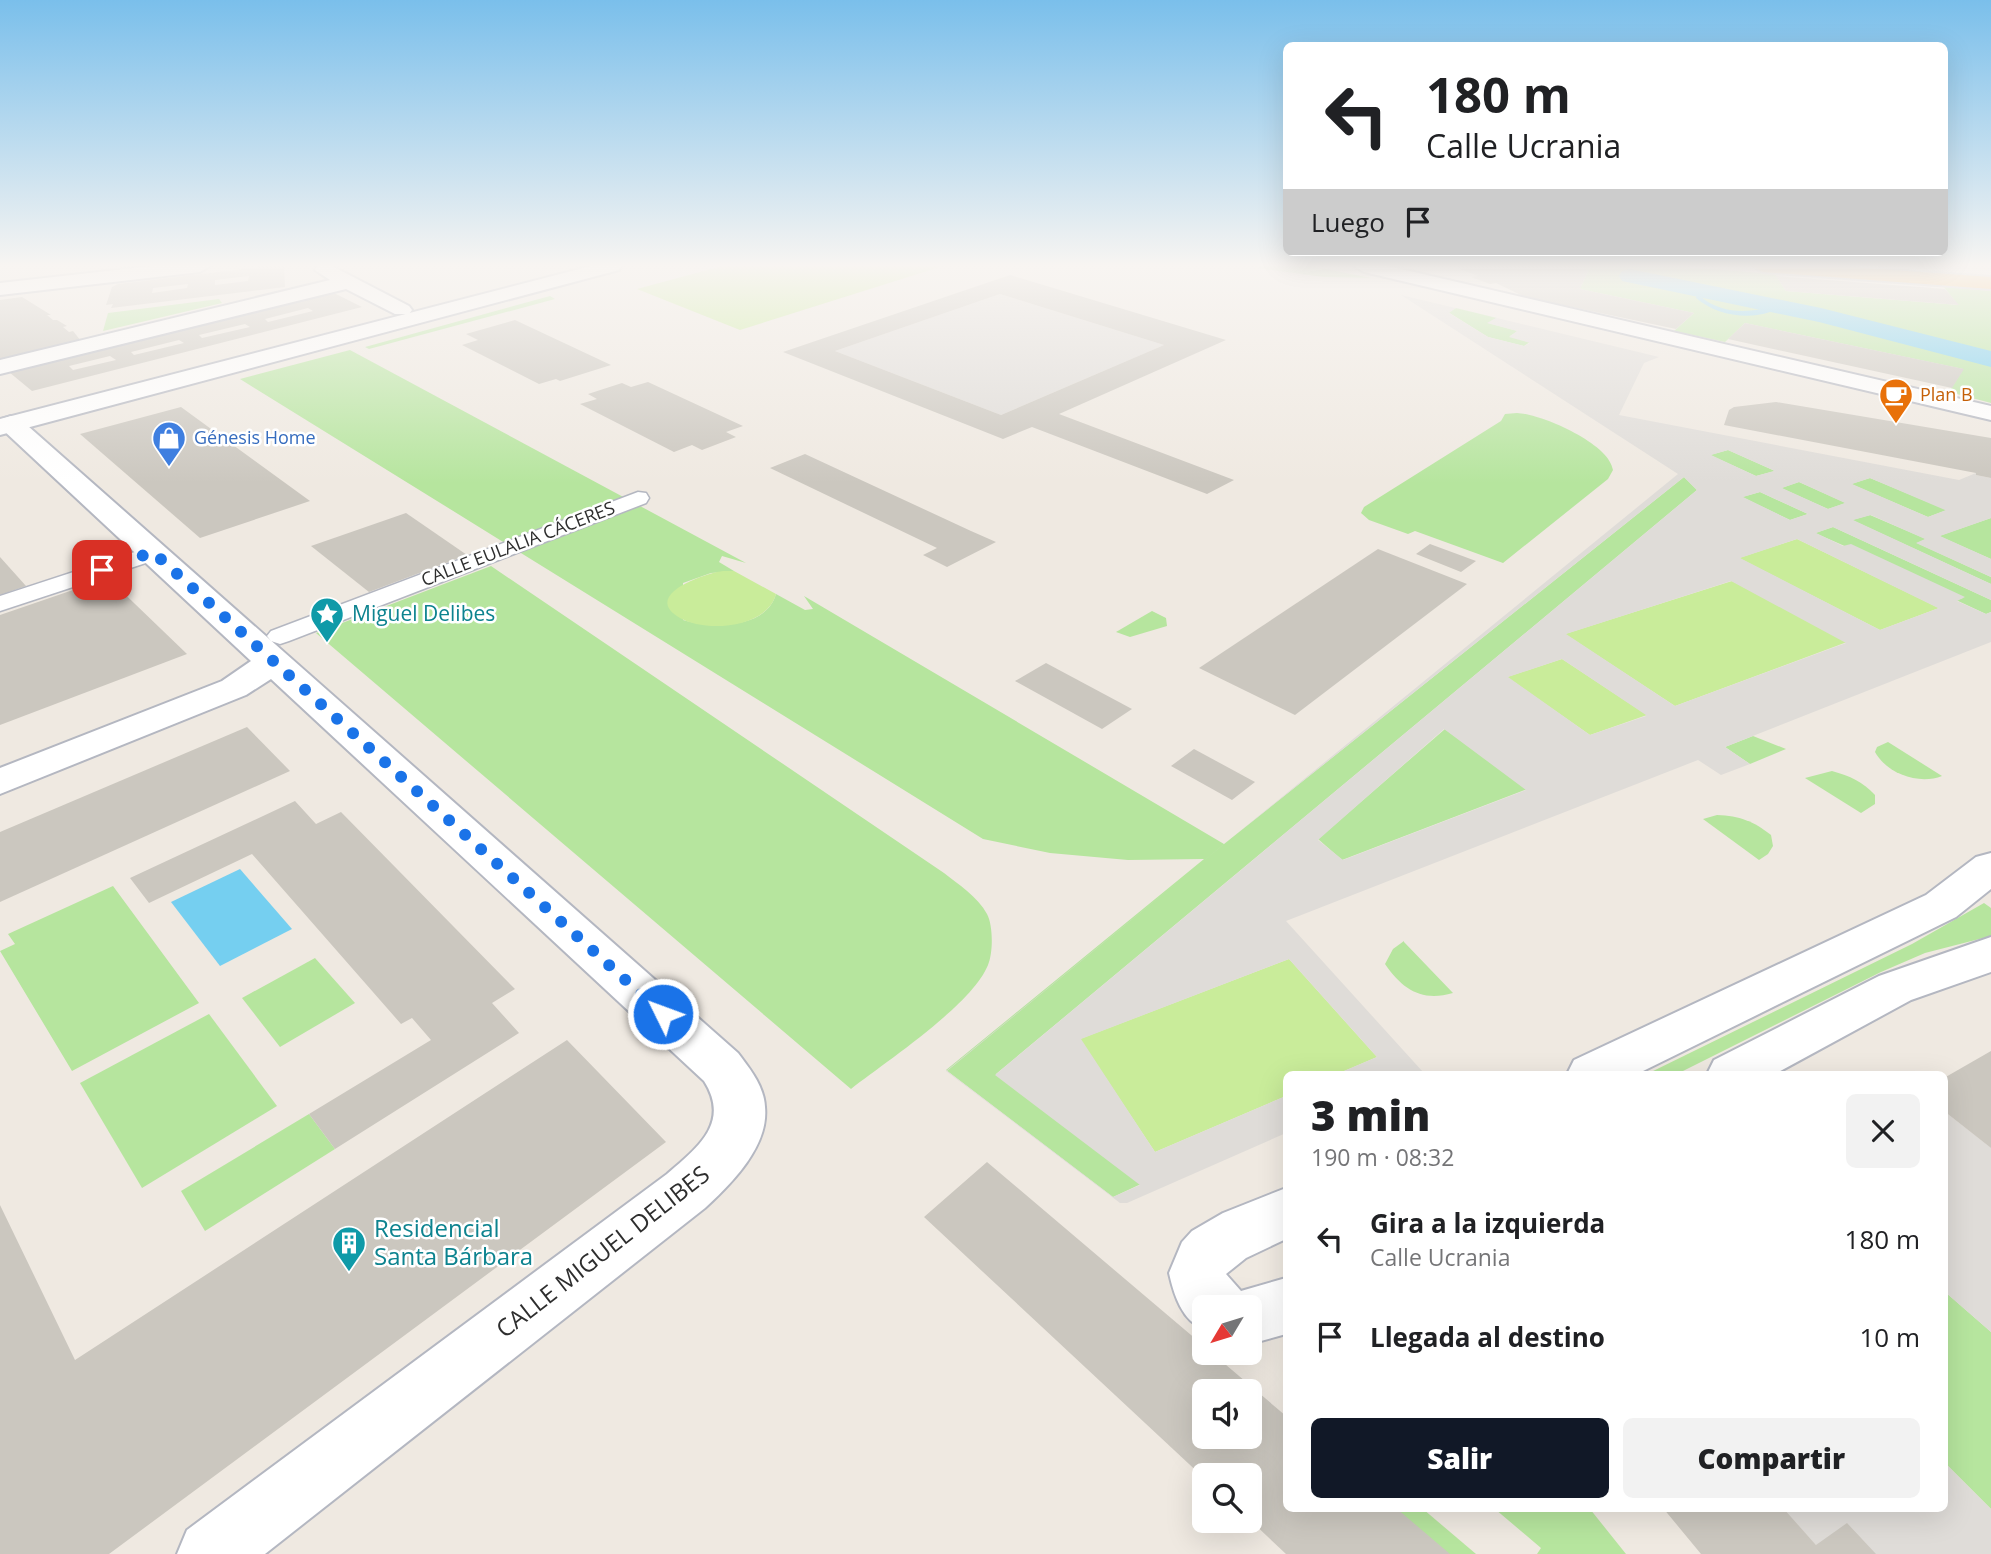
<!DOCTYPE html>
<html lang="es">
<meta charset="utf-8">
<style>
:root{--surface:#fff;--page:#f2f2f2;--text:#202124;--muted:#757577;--accent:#111827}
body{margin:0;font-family:"Open Sans",sans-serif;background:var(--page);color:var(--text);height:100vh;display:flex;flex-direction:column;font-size:26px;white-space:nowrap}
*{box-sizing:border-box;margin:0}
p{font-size:23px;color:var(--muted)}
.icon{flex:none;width:38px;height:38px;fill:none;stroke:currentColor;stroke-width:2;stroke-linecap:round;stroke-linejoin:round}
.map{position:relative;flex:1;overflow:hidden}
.sheet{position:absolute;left:1283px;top:1071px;width:665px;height:441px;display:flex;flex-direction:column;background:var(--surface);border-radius:10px;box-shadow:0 7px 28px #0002}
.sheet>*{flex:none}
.banner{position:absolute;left:1283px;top:42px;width:665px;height:214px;border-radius:10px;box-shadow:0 7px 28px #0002;background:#fff;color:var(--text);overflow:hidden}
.needle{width:46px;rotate:232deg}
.tools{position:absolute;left:1192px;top:1295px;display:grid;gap:14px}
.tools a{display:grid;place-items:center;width:70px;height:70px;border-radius:10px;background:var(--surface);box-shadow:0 7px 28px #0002;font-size:35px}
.pin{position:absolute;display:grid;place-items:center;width:60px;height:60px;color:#fff;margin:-30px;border-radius:14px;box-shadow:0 4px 10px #0006}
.me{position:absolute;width:77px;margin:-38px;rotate:312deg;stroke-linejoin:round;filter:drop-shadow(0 0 5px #0008)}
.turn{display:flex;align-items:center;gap:24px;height:147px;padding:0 28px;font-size:32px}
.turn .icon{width:91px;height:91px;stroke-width:2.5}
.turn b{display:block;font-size:49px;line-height:60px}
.then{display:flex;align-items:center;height:66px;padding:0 28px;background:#0003;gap:14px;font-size:26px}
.round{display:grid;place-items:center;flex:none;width:74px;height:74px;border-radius:10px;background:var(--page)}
.overview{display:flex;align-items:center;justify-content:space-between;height:119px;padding:0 28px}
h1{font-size:42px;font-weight:800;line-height:52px}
.button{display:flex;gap:14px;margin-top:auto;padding:14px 28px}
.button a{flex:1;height:80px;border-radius:10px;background:var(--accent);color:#fff;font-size:28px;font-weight:800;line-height:80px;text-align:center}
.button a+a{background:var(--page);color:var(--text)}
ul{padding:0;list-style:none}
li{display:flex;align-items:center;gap:21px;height:98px;padding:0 28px}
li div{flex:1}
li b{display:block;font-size:26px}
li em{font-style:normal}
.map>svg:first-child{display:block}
</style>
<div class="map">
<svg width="1991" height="1554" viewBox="0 0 1991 1554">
<rect width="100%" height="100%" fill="#efe9e1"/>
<g fill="#b6e59e">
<polygon points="1262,266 1311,266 1371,278 1324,277 1257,268"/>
<polygon points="1580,266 1669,266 1775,274 1786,291 1958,305 1944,287 1991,291 1991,403 1949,392 1963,369 1745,323 1725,342 1674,331 1694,313 1580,289 1588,271"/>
<polygon points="550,296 555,299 369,349 365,347"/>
<polygon points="219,299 222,303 103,331 108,313"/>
<polygon points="1456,308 1497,318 1488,323 1518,331 1510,336 1530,342 1524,346 1488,337 1448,312"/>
<path d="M350 350 746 563 722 556 719 562 734 571 711 573 683 583V620C710 628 766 630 776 594L805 610 813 609 804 596 1224 844 1684 477 1697 490 996 1074 1141 1184 1113 1197 946 1070 1204 859 1128 860 1050 853 983 839 240 379Z"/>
<path d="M1517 413C1542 414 1610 444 1613 470L1608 479 1503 563 1415 531 1408 534 1369 520 1361 513 1364 507 1501 421 1505 414Z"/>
<polygon points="1728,450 1775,471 1756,476 1710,455"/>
<polygon points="1870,478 1947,510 1928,517 1851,484"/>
<polygon points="1799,482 1846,503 1828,509 1781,488"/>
<polygon points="1760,492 1808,514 1790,520 1742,497"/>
<polygon points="1870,515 1926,539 1917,543 1991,577 1991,584 1852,520"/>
<polygon points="1991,518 1991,559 1939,536"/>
<polygon points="1833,527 1991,600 1991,612 1986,614 1956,600 1963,598 1815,533"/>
<path d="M491 566 944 873C958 884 978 897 987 914 993 925 993 950 989 962 977 1002 885 1062 851 1089L316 633Z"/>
<polygon points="1152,611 1166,618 1167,626 1130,637 1116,632"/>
<polygon points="1445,729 1527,789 1342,860 1318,839"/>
<polygon points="1753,736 1786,749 1750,764 1725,747"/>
<path d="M1888 742 1942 776C1919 785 1887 774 1875 752L1877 747Z"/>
<path d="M1832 771C1850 776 1863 782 1875 795V804L1861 813 1805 778Z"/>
<path d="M1717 815C1740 816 1753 821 1771 835L1773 846 1768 854 1759 860 1703 819Z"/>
<polygon points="113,886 199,1003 72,1071 0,951 15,944 8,934"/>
<polygon points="1984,903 1991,908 1991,936 1925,953 1881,972 1677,1074 1647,1074 1912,944"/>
<path d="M1404 941V942L1453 993C1422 1002 1403 990 1385 964L1393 949Z"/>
<polygon points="315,958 355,1003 280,1047 242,998"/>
<polygon points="209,1014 277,1106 142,1188 80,1083"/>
<polygon points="309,1114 335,1149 205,1231 181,1191"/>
<polygon points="1944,1291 1991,1332 1991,1509 1944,1462"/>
<polygon points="1394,1509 1423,1509 1476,1554 1446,1554"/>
<polygon points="1495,1509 1590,1509 1626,1554 1537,1554 1541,1548"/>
</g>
<g fill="#c9ec9a">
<polygon points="722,266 943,266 740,330 637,289"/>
<polygon points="1797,539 1939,608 1880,630 1739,558"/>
<path d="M723 571H734L776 594C767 628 706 633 680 618 640 595 706 573 723 571Z"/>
<polygon points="1732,581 1847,642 1675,706 1565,634"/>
<polygon points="1562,659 1647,715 1590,735 1507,677"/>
<polygon points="1289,959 1377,1057 1337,1074 1286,1074 1286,1096 1155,1152 1080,1039"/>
</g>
<g fill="#dfdcd8" fill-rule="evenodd">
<polygon points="1000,294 1164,345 1001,415 835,351"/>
<path d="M1401 295 1659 357 1644 363 1619 415 1959 480 1976 473V475L1991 478V518L1940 536 1991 559V577L1916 543 1925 539 1871 515 1853 520 1991 584V600L1833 527 1816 533 1843 546 1851 544 1965 597 1957 601 1986 614 1991 612V642L1725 747 1750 764 1721 775 1698 760 1286 921 1423 1072 1418 1074H1337L1377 1057 1289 959 1081 1039 1155 1152 1286 1096V1133L1127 1203H1120L946 1071 1678 474ZM1456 308 1496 318 1487 323 1517 331 1509 337 1530 343 1524 346 1488 337 1449 313ZM1728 450 1773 470 1774 471 1756 476 1711 455ZM1684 477 1697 490 995 1075 1140 1185 1113 1197 947 1071 1229 840ZM1870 478 1945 510H1946L1928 517 1852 484ZM1799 482 1845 503 1828 509 1782 488ZM1760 492 1808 514 1790 520 1743 497ZM1797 539 1938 608H1939L1880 630 1740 558ZM1731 581 1846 643 1675 706 1566 634ZM1562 659 1646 715V716L1590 735 1508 677ZM1444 729 1526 790 1343 860 1318 840Z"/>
<polygon points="1944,1111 1991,1148 1991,1332 1944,1291"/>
<polygon points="1944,1462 1991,1509 1991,1554 1876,1554 1816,1545 1783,1509 1944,1508"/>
</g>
<polygon fill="#75cff0" points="240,869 292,929 220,966 171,902"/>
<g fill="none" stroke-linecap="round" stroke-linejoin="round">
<path fill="#75cff0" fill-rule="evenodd" d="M1701 289 1704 291 1701 297C1723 315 1752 313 1778 305L1781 307C1756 322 1718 317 1696 298L1698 291Z"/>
<polygon fill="#75cff0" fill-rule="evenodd" points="1630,269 1821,308 1991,351 1991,367 1819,322 1622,281 1619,276 1622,271"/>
</g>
<g fill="#cbc7bf" fill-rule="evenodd">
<path d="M269 266H284L285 287 111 308 113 304 106 305 112 287 118 284ZM249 276 248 281 215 285V280ZM188 284 187 288 152 293 153 288Z"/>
<polygon points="1453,266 1580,266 1588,271 1580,289 1694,313 1676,329 1525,297 1496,283 1490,284 1471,277 1478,276"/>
<path d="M1010 275 1226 340 1059 414 1234 480 1207 494 1032 427 1003 439 783 352ZM1000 294 1164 345 1001 415 835 351Z"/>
<polygon points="1776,276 1945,289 1959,305 1786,291"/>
<path d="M334 293 362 307 32 391 9 372ZM308 308 313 311 268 322 265 319ZM245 324 250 327 202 338 199 335ZM179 340 184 343 134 355 131 352ZM110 356 116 360 73 370 69 366Z"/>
<polygon points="22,297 51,315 47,315 53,320 57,320 67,326 63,327 69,332 73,331 81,341 0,359 0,300"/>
<polygon points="515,320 611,365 560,381 556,379 539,384 462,345 478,340 466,334"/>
<polygon points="1745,323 1964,369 1952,388 1728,339"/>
<polygon points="648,382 743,426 726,432 736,437 702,450 692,445 674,452 580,404 597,399 588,394 622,383 631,387"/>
<polygon points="1776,402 1991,438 1991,478 1976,475 1976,473 1724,425 1729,410 1734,407"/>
<polygon points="181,407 310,501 200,538 80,434"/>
<polygon points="805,454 971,531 996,542 947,567 923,555 937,548 770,468"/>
<polygon points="406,513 467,555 369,592 311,546"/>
<polygon points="1430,544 1476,561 1461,572 1416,554"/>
<polygon points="1378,549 1467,584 1295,715 1199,668"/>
<polygon points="0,557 26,586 0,595"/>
<polygon points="108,578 187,654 0,725 0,615"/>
<polygon points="1046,663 1132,709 1102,729 1015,681"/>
<polygon points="247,727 290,771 0,902 0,832"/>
<polygon points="1194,749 1255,782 1232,800 1171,766"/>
<polygon points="295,801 316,824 341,812 515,989 492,1003 519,1033 335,1149 309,1114 431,1040 412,1018 401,1024 252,854 149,903 130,878"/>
<polygon points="567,1040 666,1142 109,1554 0,1554 0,1205 75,1360"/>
<polygon points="1991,1051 1991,1148 1944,1111 1944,1078"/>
<path d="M987 1162 1204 1346V1353H1212L1286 1416V1508H1396L1450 1554H1286L1250 1520V1475H1204V1478L924 1217ZM1204 1391H1250V1437H1204Z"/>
<polygon points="1663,1508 1783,1508 1816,1545 1847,1523 1876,1554 1701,1554"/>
</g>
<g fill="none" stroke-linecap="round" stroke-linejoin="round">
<g stroke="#b4b7c1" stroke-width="3">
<g id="pedestrian">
<polygon points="638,492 646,493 649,498 646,503 289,641 280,644 271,641 267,636 271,631"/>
<polygon points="153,546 161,548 165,553 161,558 0,611 0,596"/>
</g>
</g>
<g stroke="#b4b7c1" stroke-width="4">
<g id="minor">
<polygon points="152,266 210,266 200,272 0,295 0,283"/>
<polygon points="318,266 332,266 409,306 412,310 409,314 395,314 346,289 0,374 0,360 330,280 315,270"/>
<polygon points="1354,266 1388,266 1991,406 1991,420 1364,272"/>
<polygon points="1858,266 1878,266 1879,267 1869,273 1862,271"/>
<path d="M11 416 20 419 738 1053C750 1069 764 1086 765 1107 769 1146 732 1183 705 1208L265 1554H177L187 1530 667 1174C697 1148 731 1123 704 1081L271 679 246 695 0 794V768L222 681 251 661 2 429 0 422 2 419Z"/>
<polygon points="1991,853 1991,889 1956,917 1637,1074 1567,1074 1574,1060 1926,895 1976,857"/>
<polygon points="1991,937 1991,972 1911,1000 1775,1074 1707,1074 1714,1060 1879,976"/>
<path d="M1286 1188V1239L1246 1258 1226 1274 1241 1291 1286 1278V1334L1250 1344V1307H1204V1329C1182 1321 1174 1295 1169 1273L1182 1242 1192 1231 1223 1213Z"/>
</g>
</g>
<g stroke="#b4b7c1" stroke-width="4">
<polygon id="secondary" points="591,266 622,266 619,270 0,435 0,419"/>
</g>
<g stroke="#c9c9c9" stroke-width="4">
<polygon id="trunk" points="1753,266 1837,266 1991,277 1991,289 1763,272"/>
</g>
<use href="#pedestrian" fill="#fff" fill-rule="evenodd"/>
<use href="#minor" fill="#fff" fill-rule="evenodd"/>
<use href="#secondary" fill="#fff" fill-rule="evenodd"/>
<use href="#trunk" fill="#f8ba60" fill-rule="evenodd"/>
</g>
<linearGradient id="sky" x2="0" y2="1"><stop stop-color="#7abfeb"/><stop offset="0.55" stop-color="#f8f5f2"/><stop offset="1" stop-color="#f8f5f2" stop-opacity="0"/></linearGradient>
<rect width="1991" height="483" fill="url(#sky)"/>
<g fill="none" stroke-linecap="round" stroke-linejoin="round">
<polyline stroke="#1a73e8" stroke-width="12" stroke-dasharray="0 21.6" points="102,570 153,552 663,1014"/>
</g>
<defs>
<g id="cafe-pin" transform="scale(1.75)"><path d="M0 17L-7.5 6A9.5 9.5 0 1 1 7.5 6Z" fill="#e8710a" stroke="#fff"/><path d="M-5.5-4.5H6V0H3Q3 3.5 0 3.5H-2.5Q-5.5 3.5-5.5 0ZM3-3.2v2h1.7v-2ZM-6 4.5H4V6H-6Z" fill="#fff"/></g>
<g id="shop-pin" transform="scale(1.75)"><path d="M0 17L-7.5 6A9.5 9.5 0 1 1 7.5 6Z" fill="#3f7fe0" stroke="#fff"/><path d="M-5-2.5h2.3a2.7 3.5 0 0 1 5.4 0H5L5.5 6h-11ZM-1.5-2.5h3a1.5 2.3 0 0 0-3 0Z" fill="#fff"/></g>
<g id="sight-pin" transform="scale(1.75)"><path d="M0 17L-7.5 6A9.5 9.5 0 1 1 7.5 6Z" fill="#0f9aa8" stroke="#fff"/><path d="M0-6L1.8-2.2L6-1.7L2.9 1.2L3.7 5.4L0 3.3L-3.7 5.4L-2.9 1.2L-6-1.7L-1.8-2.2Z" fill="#fff"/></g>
<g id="building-pin" transform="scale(1.75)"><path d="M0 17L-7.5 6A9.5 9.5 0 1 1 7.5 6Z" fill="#0f9aa8" stroke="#fff"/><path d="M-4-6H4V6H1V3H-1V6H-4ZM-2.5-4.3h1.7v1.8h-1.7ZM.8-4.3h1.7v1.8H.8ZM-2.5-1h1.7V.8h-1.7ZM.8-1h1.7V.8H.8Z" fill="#fff"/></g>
</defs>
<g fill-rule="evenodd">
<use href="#cafe-pin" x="1896" y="395"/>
<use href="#shop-pin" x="169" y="438"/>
<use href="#sight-pin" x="327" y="614"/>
<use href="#building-pin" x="349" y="1243"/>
</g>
<g text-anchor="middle" stroke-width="5" stroke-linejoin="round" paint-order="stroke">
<g font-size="18" fill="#c56008" stroke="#fff" text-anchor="start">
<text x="1920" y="401">Plan B</text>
</g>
<g font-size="18" fill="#366cbe" stroke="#fff" text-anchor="start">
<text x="194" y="444">Génesis Home</text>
</g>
<g font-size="18" fill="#2e2e2e" stroke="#fff">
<text transform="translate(518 544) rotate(-21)" y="6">CALLE EULALIA CÁCERES</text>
</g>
<g font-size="21" fill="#0d838f" stroke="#fff" text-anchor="start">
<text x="352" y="621">Miguel Delibes</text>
</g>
<g font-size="24" fill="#0d838f" stroke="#fff" text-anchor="start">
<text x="374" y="1237">Residencial<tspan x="374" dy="28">Santa Bárbara</tspan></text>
</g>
<g font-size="24" fill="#2e2e2e" stroke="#fff">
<text transform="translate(603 1252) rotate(-38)" y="8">CALLE MIGUEL DELIBES</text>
</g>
</g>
</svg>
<div class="tools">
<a><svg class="needle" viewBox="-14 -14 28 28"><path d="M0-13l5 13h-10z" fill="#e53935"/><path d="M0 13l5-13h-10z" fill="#757577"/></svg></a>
<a><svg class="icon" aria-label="sound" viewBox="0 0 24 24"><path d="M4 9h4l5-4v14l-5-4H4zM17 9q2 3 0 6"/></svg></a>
<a><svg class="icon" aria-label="search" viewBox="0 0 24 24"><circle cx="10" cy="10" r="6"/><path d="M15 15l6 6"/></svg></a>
</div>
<div class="pin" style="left:102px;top:570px;background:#d93025"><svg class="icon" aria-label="arrive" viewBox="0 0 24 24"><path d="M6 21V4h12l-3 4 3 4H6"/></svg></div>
<svg class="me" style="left:663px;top:1014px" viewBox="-20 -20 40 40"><circle r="17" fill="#1a73e8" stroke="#fff" stroke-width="3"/><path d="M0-11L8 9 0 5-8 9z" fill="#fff"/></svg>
<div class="banner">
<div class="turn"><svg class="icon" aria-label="left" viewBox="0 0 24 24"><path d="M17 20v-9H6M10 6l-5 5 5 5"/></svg><div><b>180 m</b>Calle Ucrania</div></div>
<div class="then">Luego<svg class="icon" aria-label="arrive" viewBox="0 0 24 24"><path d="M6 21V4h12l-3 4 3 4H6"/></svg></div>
</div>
<section class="sheet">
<div class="overview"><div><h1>3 min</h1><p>190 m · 08:32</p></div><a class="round"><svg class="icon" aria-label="close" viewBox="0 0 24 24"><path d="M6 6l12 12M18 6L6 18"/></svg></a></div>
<ul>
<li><svg class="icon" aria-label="left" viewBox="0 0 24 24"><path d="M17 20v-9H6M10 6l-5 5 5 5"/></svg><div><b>Gira a la izquierda</b><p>Calle Ucrania</p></div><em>180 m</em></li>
<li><svg class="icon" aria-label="arrive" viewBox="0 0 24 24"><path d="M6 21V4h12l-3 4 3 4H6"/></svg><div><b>Llegada al destino</b></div><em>10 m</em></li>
</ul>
<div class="button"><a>Salir</a><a>Compartir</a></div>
</section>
</div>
